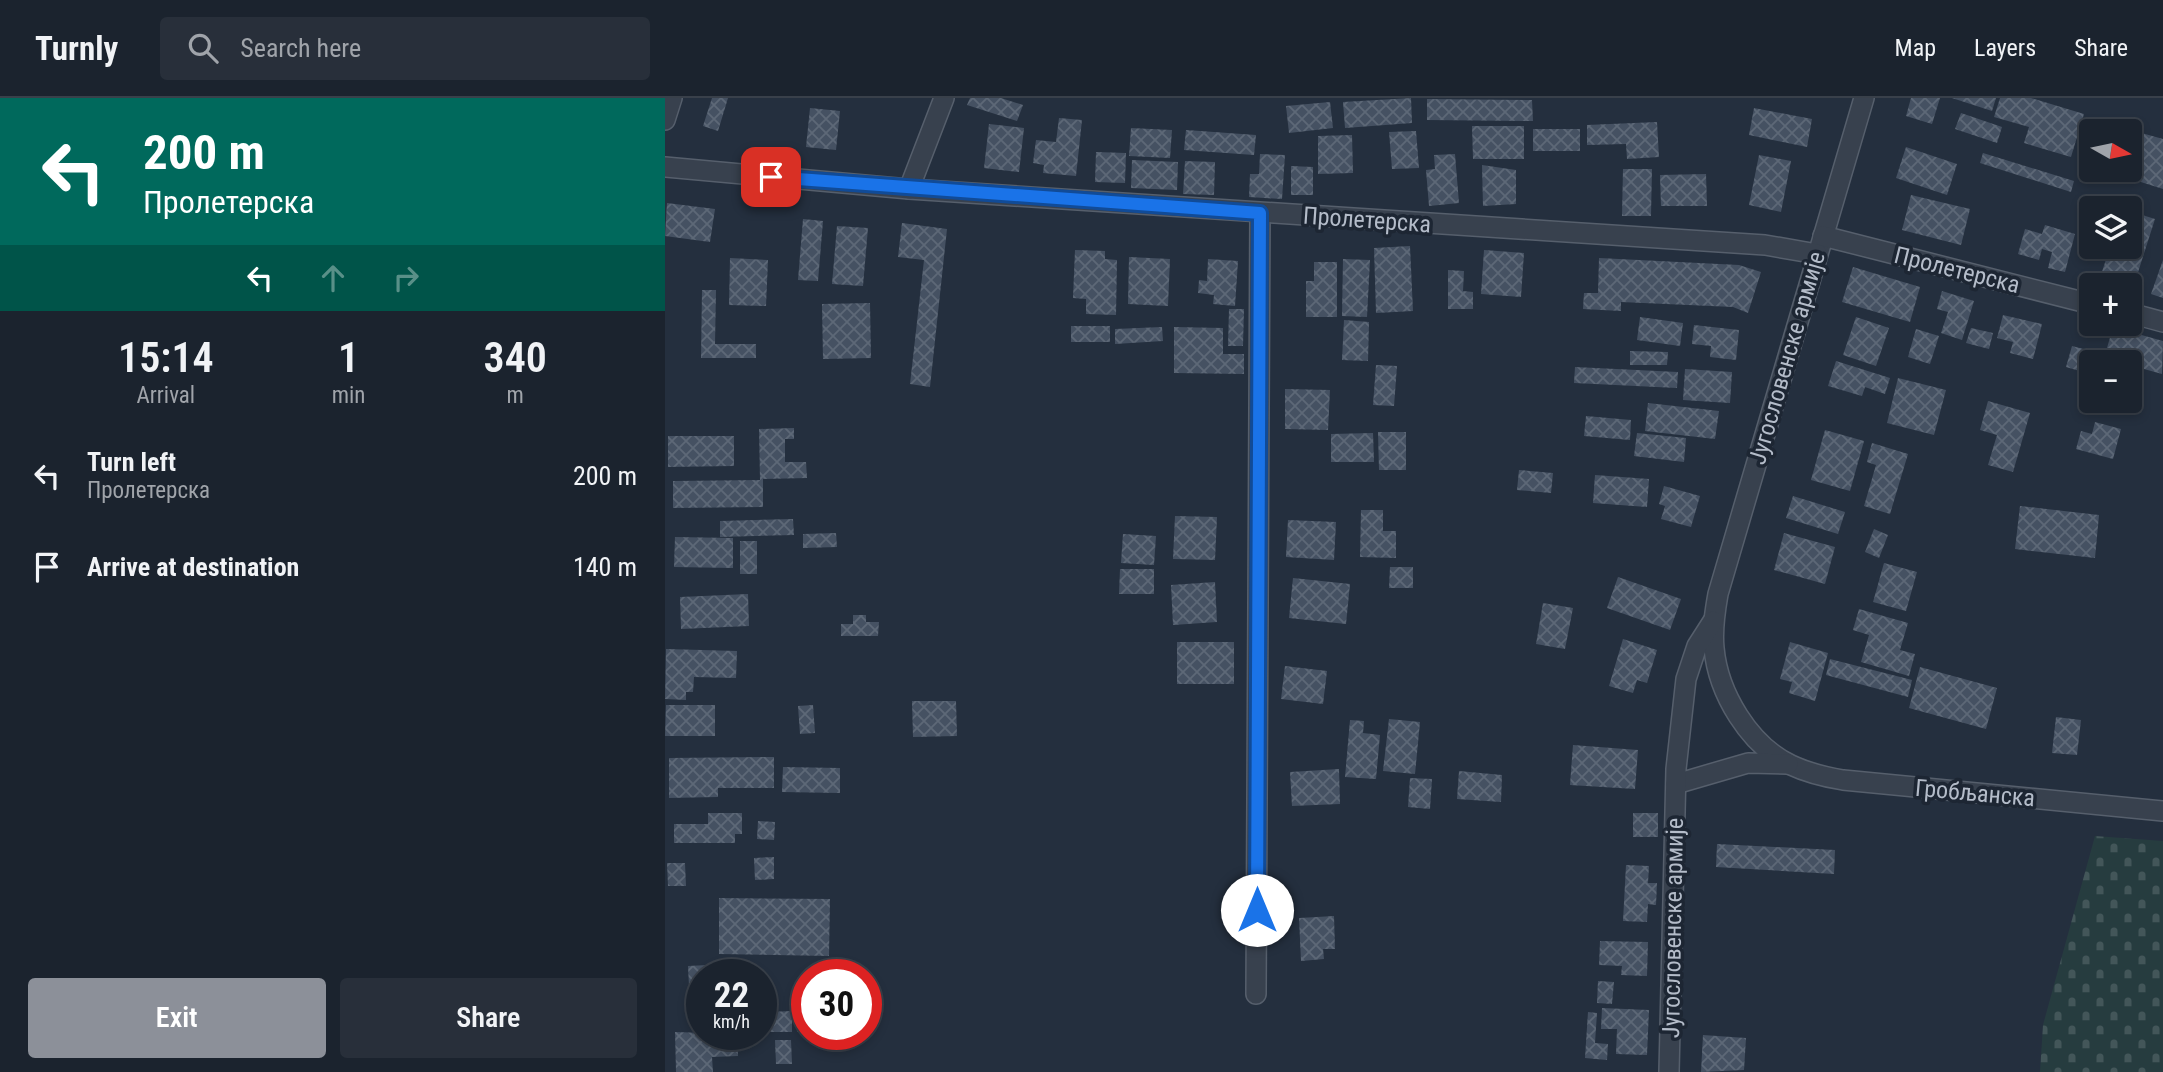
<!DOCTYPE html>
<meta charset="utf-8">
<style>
:root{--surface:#1b232e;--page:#282f3a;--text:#f1f3f6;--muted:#a0a4aa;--line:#39404a;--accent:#8c9099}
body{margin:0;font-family:"Roboto Condensed",sans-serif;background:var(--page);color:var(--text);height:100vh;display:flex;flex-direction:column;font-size:26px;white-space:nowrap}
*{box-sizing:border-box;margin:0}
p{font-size:23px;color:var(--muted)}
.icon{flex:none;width:38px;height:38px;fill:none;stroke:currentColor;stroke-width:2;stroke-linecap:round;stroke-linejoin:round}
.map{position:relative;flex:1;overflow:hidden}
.details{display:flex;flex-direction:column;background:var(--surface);width:665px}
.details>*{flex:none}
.guide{background:#00695c;color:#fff;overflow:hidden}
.needle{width:46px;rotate:99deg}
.tools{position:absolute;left:1414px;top:21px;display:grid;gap:14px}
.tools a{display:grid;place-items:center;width:63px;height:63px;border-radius:7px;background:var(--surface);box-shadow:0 4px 10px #0003,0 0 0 2px var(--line);font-size:35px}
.speed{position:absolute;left:21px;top:861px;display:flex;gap:14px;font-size:35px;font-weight:700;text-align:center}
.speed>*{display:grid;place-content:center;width:91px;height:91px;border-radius:50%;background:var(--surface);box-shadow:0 4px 10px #0003,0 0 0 2px var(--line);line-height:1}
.speed small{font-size:18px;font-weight:400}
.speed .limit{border:10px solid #d22;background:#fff;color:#111}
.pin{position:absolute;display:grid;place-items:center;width:60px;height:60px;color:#fff;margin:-30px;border-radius:14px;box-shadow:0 4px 10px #0006}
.me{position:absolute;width:77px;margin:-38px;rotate:0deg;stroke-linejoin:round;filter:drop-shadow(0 0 5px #0008)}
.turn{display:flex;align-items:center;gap:24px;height:147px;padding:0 28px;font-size:32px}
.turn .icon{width:91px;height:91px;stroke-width:2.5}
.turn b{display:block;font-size:49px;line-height:60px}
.lanes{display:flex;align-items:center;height:66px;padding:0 28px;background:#0003;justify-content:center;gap:35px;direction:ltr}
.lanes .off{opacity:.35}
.eta{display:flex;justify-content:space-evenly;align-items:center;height:119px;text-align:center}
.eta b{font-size:42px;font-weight:600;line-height:49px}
.action{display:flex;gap:14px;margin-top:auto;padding:14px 28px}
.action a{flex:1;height:80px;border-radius:7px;background:var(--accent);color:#fff;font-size:28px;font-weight:600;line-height:80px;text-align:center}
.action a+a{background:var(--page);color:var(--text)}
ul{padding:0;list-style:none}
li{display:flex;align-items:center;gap:21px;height:91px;padding:0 28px}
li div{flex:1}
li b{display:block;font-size:26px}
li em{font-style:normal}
header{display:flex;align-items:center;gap:42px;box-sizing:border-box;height:98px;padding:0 35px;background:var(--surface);border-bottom:2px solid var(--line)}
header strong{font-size:33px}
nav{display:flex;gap:38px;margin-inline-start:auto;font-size:24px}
.search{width:490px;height:63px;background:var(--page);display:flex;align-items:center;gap:18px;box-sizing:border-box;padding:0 24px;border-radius:7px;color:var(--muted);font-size:26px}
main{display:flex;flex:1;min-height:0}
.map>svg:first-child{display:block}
</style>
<header>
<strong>Turnly</strong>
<div class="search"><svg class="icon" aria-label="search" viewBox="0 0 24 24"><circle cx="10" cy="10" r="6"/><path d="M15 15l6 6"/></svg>Search here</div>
<nav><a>Map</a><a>Layers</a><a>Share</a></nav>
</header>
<main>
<section class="details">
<div class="guide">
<div class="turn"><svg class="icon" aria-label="left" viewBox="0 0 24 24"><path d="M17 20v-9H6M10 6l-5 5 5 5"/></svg><div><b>200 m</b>Пролетерска</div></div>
<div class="lanes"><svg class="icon" aria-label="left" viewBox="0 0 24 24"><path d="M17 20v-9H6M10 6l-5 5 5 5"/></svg><svg class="icon off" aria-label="ahead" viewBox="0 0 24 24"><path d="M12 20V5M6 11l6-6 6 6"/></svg><svg class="icon off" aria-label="right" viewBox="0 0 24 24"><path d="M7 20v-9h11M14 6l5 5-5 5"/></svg></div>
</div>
<div class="eta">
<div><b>15:14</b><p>Arrival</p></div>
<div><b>1</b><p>min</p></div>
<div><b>340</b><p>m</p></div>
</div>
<ul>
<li><svg class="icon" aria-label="left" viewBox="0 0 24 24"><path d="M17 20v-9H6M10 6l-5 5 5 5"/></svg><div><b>Turn left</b><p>Пролетерска</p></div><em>200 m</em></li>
<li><svg class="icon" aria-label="arrive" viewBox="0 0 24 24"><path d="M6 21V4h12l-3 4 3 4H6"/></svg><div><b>Arrive at destination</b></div><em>140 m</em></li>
</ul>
<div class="action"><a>Exit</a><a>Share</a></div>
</section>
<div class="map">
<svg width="1498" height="974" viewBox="0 0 1498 974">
<defs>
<pattern id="cemetery-stones" width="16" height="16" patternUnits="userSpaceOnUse" patternTransform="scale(1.75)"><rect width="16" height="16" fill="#263c3f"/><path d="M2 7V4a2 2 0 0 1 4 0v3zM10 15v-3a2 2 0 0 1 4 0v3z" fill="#435659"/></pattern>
<pattern id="building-cross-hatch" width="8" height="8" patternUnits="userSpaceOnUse" patternTransform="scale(1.75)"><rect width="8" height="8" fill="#455162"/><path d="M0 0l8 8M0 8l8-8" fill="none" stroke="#5d6877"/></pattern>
</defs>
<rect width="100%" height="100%" fill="#242f3e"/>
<polygon fill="url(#cemetery-stones)" points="1430,738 1498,743 1498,974 1375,974 1378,927"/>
<g fill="url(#building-cross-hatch)">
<polygon points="47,0 63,0 53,33 38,28"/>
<polygon points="305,0 336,0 358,7 352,23 302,7"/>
<polygon points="746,0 747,25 680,30 678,4"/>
<polygon points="1246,0 1275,0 1267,26 1241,18"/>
<polygon points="1287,0 1331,0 1327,13"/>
<polygon points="1335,0 1366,0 1419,16 1406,59 1359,45 1364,29 1329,19"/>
<polygon points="762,1 867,2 868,23 762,22"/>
<polygon points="665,4 668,30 624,35 621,8"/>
<polygon points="145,10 175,13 171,52 141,49"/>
<polygon points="1089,10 1147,21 1142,49 1084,37"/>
<polygon points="1296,15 1337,29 1332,45 1290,31"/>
<polygon points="394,20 417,22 411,78 378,75 379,67 368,65 371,42 391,44"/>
<polygon points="992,24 994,59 962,61 961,46 922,47 922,27"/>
<polygon points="324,26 359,30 354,74 319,70"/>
<polygon points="807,28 859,28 859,61 808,61"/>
<polygon points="466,30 507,32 505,60 464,58"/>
<rect x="868" y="31" width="47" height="22"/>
<polygon points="521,32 591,37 589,57 519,52"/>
<polygon points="751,33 754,70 727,71 724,34"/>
<polygon points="1473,34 1498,41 1498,91 1460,79 1465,72"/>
<polygon points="687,37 688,75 653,76 653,38"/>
<polygon points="1241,49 1292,66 1282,97 1231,80"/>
<polygon points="431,54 461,55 460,85 430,84"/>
<polygon points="1318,55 1409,83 1406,94 1315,65"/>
<polygon points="595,56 620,57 617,101 584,99 585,76 594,76"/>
<polygon points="790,56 794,105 764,108 761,72 770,71 769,57"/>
<polygon points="1094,57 1126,63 1116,114 1084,107"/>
<polygon points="467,62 513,64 512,92 466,90"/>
<polygon points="520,63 550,64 549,97 518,96"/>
<polygon points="817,67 851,72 851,106 818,108"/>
<polygon points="626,68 648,69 648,97 626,97"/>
<polygon points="958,71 987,71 986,118 957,118"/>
<polygon points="1041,76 1042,108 996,108 995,77"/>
<polygon points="1246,97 1305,111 1296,147 1237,132"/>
<polygon points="2,105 50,111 45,144 0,138"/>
<polygon points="1474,116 1490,121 1468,190 1435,180 1445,149 1465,149 1465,128 1470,130"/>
<polygon points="138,121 158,123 153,183 133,182"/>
<polygon points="237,125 282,131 265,289 245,286 259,162 233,159"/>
<polygon points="1380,127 1410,136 1400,174 1383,170 1387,154 1377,151 1374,162 1353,156 1360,131 1377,136"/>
<polygon points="172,128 203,130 198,188 167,186"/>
<polygon points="745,148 748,213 711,215 709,150"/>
<polygon points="410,152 440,153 440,161 452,162 451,217 421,216 421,201 408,200"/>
<polygon points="819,152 859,155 856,199 816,196"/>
<polygon points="464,159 505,161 503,208 463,206"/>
<polygon points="65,160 103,162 101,208 64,207"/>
<polygon points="934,160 1074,167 1096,174 1083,215 1068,209 956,204 956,213 918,211 919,195 933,195"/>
<polygon points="543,161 573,163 570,208 548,206 549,197 533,195 534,182 542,183"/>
<polygon points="678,161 705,162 702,219 677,218"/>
<polygon points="1498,162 1498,200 1486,196"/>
<polygon points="649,164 672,164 672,219 641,219 641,183 649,183"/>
<polygon points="1188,169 1255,189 1245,224 1177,204"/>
<polygon points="783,172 799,173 798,193 808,194 808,211 783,211"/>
<polygon points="37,192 51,192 50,246 91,246 91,260 36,260"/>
<polygon points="1277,193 1309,203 1297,242 1276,235 1283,214 1272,211"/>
<polygon points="205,205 206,260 158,261 157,206"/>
<polygon points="564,211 579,211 578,248 563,248"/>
<polygon points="1338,217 1377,226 1368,261 1345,255 1348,244 1332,240"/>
<polygon points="975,219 1018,225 1015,248 972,242"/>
<polygon points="1191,219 1224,230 1211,268 1178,257"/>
<polygon points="679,222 704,224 703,263 677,262"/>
<polygon points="1029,227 1074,232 1071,262 1045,259 1046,248 1027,246"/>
<rect x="406" y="228" width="39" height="16"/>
<polygon points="497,229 498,243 450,246 450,231"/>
<polygon points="509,229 558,230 558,256 579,256 579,276 509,275"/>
<polygon points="1448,229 1498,243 1497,276 1479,271 1473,292 1465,289 1465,264 1438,264"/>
<polygon points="1306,230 1328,235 1324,251 1301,245"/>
<polygon points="1251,231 1274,238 1265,266 1243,259"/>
<polygon points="1407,248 1430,254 1425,276 1401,269"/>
<polygon points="965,253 1003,254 1002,267 965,267"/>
<polygon points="1171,263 1225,280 1220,296 1200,289 1197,298 1163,288"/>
<polygon points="711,267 732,268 729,308 708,307"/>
<polygon points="910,269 1013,274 1012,290 909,285"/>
<polygon points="1020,271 1067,274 1065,305 1018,302"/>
<polygon points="1233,280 1281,292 1269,337 1222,325"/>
<polygon points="620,291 665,292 663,332 620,331"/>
<polygon points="1323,303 1365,315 1348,374 1323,367 1332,337 1315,332"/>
<polygon points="983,305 1054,313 1050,341 980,333"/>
<polygon points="921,318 966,322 965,342 919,338"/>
<polygon points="1430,324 1456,331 1448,361 1411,351 1416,333 1427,336"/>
<polygon points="129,330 129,341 120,341 120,364 141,364 142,380 98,381 98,409 8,410 8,383 95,382 94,331"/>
<polygon points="1160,332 1199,343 1185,393 1146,382"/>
<polygon points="713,334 741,334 741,372 714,372"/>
<polygon points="708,335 709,364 666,364 666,336"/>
<polygon points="972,335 1021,340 1019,364 969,358"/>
<polygon points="3,338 69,338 69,368 3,369"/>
<polygon points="1207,345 1243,356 1225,416 1199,408 1211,367 1202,364"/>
<polygon points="854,372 888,375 886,395 852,392"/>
<polygon points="930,377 984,381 982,409 928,405"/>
<polygon points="999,388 1035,398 1026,429 996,421 1000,408 994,406"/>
<polygon points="1128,398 1180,414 1173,436 1121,420"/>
<polygon points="1355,408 1434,417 1430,460 1350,451"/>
<polygon points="696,412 718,412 718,433 731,433 731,460 695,459"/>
<polygon points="510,418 552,419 550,462 508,461"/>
<polygon points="128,421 129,437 55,439 55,423"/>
<polygon points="623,422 671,424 669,462 621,459"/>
<polygon points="1209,431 1223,437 1214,460 1200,454"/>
<polygon points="171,435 172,449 138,450 138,436"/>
<polygon points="1119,435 1170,449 1160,486 1109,472"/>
<polygon points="458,436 491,438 489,467 456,465"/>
<polygon points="10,439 68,440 68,470 9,469"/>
<rect x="75" y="443" width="17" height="33"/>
<polygon points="1219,465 1252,474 1241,513 1208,504"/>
<polygon points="725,469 748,469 748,490 724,490"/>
<polygon points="455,471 489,471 489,496 454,496"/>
<polygon points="953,479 1016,501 1005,532 942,510"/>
<polygon points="628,480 685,486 681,526 624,520"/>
<polygon points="550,484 552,524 508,527 506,487"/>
<polygon points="83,496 84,528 16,531 15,499"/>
<polygon points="878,505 908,510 900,551 871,546"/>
<polygon points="1194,511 1243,525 1235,552 1250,556 1244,578 1196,564 1204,537 1188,532"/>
<polygon points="188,517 201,517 201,524 214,524 213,538 176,538 176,526 188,526"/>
<polygon points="958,541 992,552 982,585 972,582 968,595 944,588"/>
<rect x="512" y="544" width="57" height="42"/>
<polygon points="1125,544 1163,555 1150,603 1124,595 1127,584 1115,581"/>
<polygon points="1,551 72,553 71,580 29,579 28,594 21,594 21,602 0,601"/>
<polygon points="1165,561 1247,582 1243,599 1161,577"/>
<polygon points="620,568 662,573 658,606 616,601"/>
<polygon points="1255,569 1332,590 1321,631 1244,610"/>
<polygon points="247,603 291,603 292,638 248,639"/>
<polygon points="1,607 50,607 50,638 0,638"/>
<polygon points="148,607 150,635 135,636 133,608"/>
<polygon points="1391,619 1416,622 1412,657 1387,655"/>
<polygon points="724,621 755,624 750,676 718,673"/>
<polygon points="685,622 699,623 698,635 715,637 711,681 680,679"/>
<polygon points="908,647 973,652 970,691 905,687"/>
<polygon points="109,659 109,690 53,690 53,699 4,700 4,660"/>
<polygon points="118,669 175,670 175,695 117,694"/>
<polygon points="674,671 675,706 627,708 625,674"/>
<polygon points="794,673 837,677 836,704 792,701"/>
<polygon points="745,680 767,681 765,711 743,709"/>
<polygon points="43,715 77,715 77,736 70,736 70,745 9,745 9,726 43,726"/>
<rect x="968" y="715" width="25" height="24"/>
<polygon points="93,723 110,724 109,742 92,741"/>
<polygon points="1052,746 1170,752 1169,776 1051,769"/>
<polygon points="109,759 109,781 90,782 89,760"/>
<polygon points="2,765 20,765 21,788 3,788"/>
<polygon points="961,767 984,768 983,785 992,785 991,807 983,806 982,824 958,823"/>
<polygon points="54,800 165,801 164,858 54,856"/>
<polygon points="669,818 670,851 658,851 659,861 636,863 634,820"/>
<polygon points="935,843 983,844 982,878 956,877 957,868 934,867"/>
<polygon points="62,866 62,877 37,877 37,909 25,909 23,868"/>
<polygon points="933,883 949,884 947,906 932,905"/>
<rect x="132" y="898" width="10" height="36"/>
<polygon points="937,910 984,912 982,957 951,956 952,931 936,931"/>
<polygon points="127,913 127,934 102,934 102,914"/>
<polygon points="923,914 932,915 930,945 943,946 942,962 920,960"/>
<polygon points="10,934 72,936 73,958 47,959 48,974 11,974"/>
<polygon points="1038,937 1081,940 1079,972 1036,974"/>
<polygon points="110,942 126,942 127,966 111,966"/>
</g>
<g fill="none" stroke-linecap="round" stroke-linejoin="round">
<g stroke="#565f6c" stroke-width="22">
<g id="street">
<path d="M1199 0 1053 496C1050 513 1047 531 1049 550 1053 595 1084 647 1126 667 1143 675 1160 679 1178 682L1498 713"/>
<polyline points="0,22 7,0"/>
<polyline points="0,69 244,91 1100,147 1152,156"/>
<polyline points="244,91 279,0"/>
<polyline points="1158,138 1426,206"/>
<polyline points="1465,215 1498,224"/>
<polyline points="1011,686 1083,665 1123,666"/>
<polyline points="591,896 595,115"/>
<polyline points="1004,974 1011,671 1021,581 1032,548 1048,523"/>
</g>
</g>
<use href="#street" stroke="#38414e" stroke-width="19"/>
</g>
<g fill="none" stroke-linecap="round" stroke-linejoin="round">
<g stroke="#114b97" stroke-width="18">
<polyline id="route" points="106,79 595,115 592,812"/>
</g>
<use href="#route" stroke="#1a73e8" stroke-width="12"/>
</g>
<g text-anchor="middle" stroke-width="7" stroke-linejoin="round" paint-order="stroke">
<g font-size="24" fill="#b4bcc9" stroke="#1d2633">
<text transform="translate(702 122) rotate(4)" y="8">Пролетерска</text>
<text transform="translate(1292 172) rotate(14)" y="8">Пролетерска</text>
<text transform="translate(1122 260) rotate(-74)" y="8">Југословенске армије</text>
<text transform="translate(1310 695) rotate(5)" y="8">Гробљанска</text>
<text transform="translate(1008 830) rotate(-89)" y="8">Југословенске армије</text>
</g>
</g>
</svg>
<div class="tools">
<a><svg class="needle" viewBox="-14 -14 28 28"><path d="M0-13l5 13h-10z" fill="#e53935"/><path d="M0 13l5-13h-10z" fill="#a0a4aa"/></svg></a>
<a><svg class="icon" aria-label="layers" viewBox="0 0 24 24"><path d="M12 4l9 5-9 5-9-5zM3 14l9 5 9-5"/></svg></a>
<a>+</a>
<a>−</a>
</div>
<div class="speed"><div>22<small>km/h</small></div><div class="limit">30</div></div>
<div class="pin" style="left:106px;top:79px;background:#d93025"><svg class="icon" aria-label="arrive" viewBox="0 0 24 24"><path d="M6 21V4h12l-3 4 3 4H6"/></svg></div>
<svg class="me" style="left:592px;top:812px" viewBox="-20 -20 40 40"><circle r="19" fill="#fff"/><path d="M0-13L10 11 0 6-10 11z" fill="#1a73e8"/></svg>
</div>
</main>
